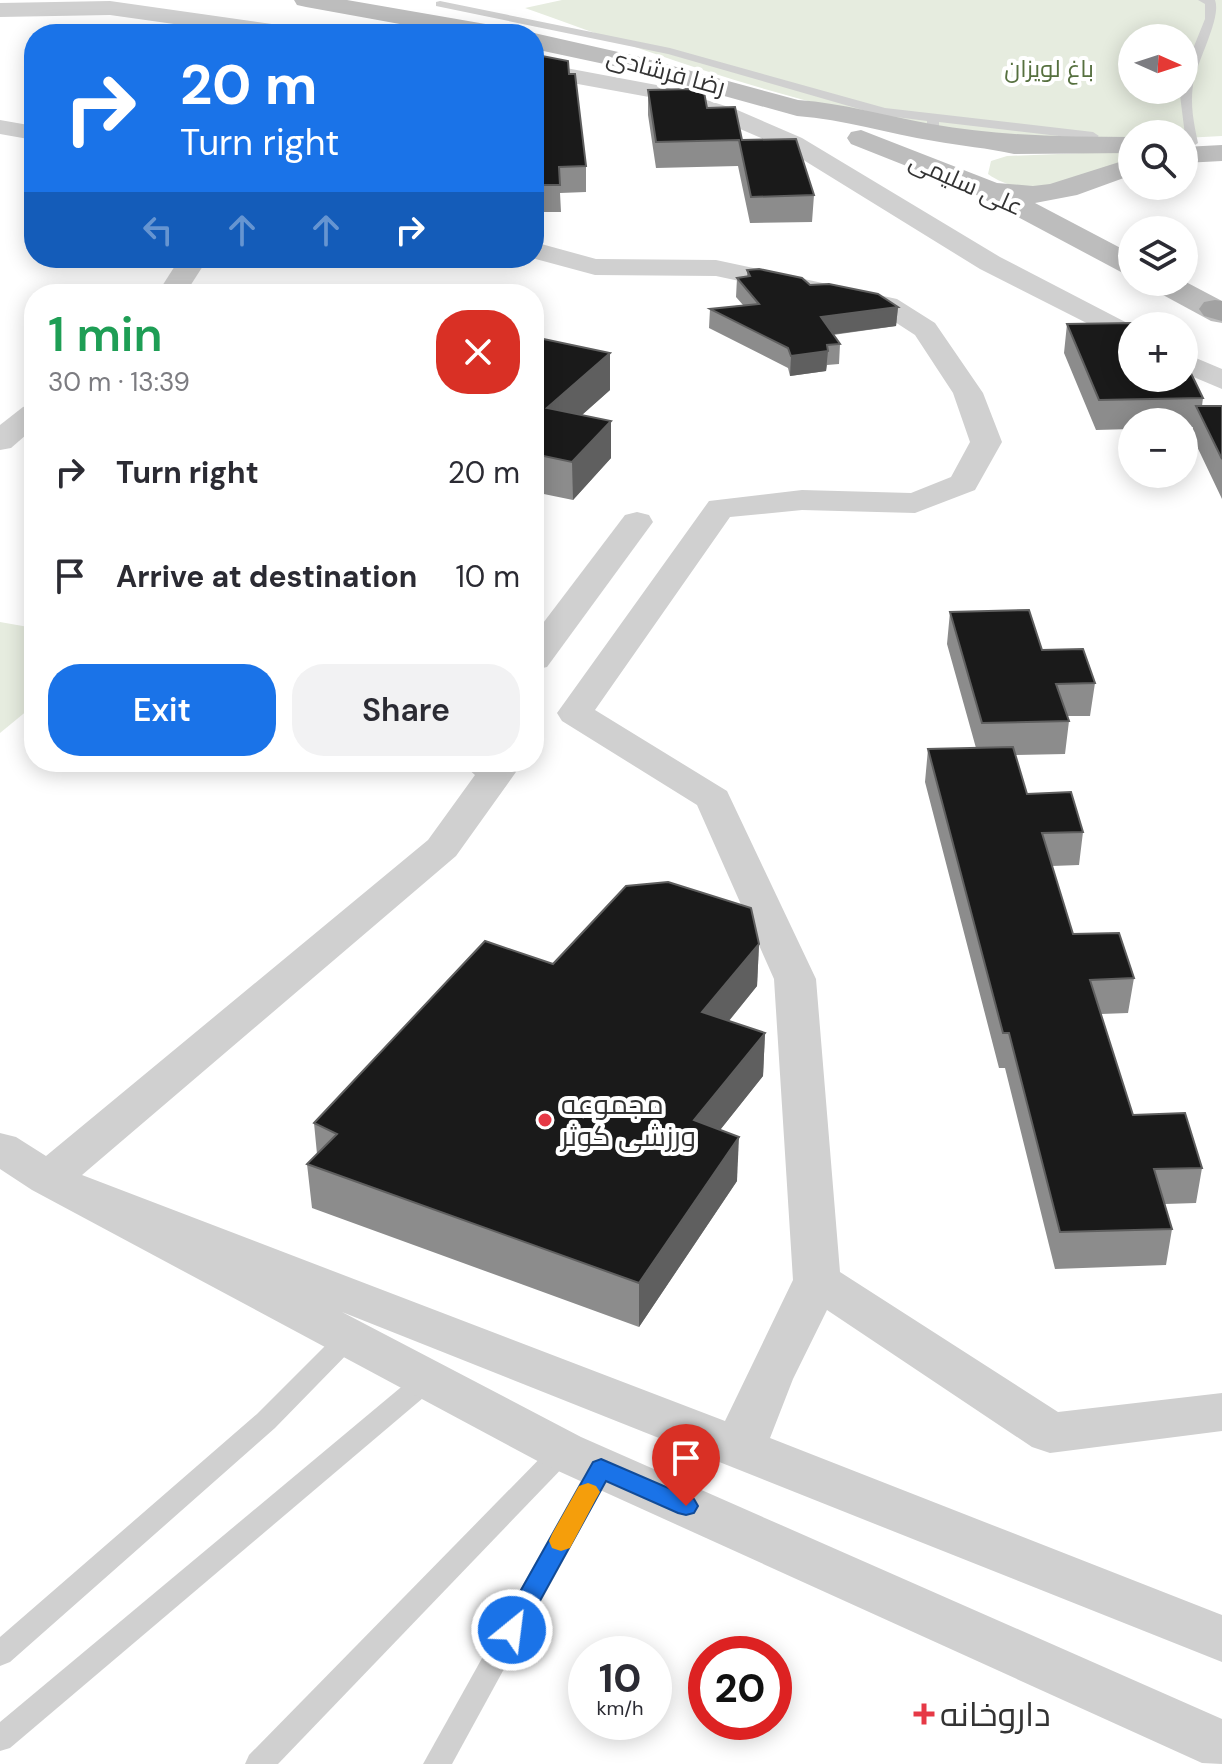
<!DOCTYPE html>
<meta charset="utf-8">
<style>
:root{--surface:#fff;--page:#f2f2f3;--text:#2b2b33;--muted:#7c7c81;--accent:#1a73e8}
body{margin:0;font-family:"DM Sans",Cairo,sans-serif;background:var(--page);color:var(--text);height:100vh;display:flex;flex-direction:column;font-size:30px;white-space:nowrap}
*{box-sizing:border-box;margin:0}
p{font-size:26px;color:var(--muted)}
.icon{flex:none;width:44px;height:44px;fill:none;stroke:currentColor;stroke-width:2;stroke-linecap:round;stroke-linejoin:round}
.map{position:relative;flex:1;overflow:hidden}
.panel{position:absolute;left:24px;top:284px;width:520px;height:488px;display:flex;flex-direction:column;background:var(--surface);border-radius:32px;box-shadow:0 4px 20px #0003}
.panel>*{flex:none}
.top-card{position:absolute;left:24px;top:24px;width:520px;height:244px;border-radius:32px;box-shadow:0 4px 20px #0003;background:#1a73e8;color:#fff;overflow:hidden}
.needle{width:52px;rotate:93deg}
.buttons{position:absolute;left:1118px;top:24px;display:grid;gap:16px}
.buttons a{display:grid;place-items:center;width:80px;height:80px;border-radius:50%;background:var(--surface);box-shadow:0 4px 20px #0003;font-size:40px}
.speed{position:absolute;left:568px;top:1636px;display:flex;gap:16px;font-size:40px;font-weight:700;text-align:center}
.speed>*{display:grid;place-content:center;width:104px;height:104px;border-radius:50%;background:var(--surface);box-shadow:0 4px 20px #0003;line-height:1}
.speed small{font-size:20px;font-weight:400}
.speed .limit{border:12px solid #d22;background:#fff;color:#111}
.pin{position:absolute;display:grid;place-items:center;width:68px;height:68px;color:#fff;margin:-82px -34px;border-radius:50% 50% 50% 0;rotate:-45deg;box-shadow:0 0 8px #0007}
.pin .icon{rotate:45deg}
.me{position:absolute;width:88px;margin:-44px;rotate:29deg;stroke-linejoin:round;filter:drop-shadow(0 0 6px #0008)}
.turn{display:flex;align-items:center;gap:28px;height:168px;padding:0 24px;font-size:36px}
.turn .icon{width:104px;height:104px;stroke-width:2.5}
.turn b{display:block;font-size:56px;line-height:68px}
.lanes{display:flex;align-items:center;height:76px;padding:0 24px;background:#0003;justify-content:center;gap:40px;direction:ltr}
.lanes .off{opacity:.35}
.round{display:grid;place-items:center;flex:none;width:84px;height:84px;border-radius:32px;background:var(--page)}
.headline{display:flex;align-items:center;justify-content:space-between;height:136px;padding:0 24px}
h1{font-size:48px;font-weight:600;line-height:60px;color:#1e9e55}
.action{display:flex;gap:16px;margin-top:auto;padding:16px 24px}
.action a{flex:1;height:92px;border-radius:32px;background:var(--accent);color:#fff;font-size:32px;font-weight:600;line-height:92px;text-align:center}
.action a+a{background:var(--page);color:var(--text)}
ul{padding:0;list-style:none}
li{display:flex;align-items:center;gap:24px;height:104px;padding:0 24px}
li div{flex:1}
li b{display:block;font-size:30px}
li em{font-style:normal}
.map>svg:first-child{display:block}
</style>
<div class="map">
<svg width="1222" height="1764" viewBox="0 0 1222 1764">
<rect width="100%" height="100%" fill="#fff"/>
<g fill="#e6ecdf" fill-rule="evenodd">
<path d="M562 0H1222V136L1184 138V134H1132V139C1061 138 990 136 920 125 785 103 654 54 525 8ZM1132 38H1184V90H1132Z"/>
<path d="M1132 151V160C1088 175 1031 205 988 174L991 161 1007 156Z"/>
<polygon points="0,622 34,628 34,705 0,733"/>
</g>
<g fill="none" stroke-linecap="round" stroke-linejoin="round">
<g fill="#d0d0d0" fill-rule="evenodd">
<path d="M1198 0H1215C1222 18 1196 62 1193 85 1190 105 1194 124 1198 143L1192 147 1186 143 1180 95V90H1184V71L1205 19V4Z"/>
<polygon points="440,1 670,48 885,108 1093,132 1099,136 1093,140 939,122 939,129 933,133 927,129 927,121 880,115 668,54 436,6 436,2"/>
<polygon points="348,1329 357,1332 360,1338 357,1344 275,1428 10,1662 0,1666 0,1637 257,1414 339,1332"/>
<polygon points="427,1371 436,1373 440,1380 436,1387 10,1748 0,1751 0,1722 418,1373"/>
<polygon points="563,1441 572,1444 576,1451 572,1458 278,1764 245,1764 249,1755 554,1444"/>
<polygon points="601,1458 610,1461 614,1468 452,1764 423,1764 592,1461"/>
</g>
<g fill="#d0d0d0" fill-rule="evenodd">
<polygon points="110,1 293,27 301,29 304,34 245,34 110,15 0,17 0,3"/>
<polygon points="534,62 662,86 735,109 802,138 1000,257 1133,326 1132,346 980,269 784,148 717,119 649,97 534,76"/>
<polygon points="0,120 34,126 34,140 0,134"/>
<polygon points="534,242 596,259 716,260 897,299 935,323 983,393 1002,442 975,490 915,513 802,510 730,517 595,710 727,791 816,979 840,1272 1058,1412 1222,1393 1222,1431 1050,1453 1032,1447 827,1310 793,1379 770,1438 1222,1615 1222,1662 342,1312 581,1437 1222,1719 1222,1764 1202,1763 545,1465 32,1190 0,1169 0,1133 16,1137 46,1156 428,840 475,775 460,762 507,762 516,772 456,856 82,1175 725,1421 793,1280 774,979 697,805 562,721 557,713 709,501 802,490 911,493 951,477 970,442 953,393 915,335 878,311 716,276 595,275 532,258"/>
<polygon points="180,258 208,258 185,294 157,294"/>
<polygon points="1184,353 1222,369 1222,389 1184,373"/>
<polygon points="34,404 34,428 11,448 0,450 0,425 23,407"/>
<polygon points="637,512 649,515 653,522 547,667 534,670 534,635 625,515"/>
</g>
<g fill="#bdbdbd" fill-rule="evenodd">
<polygon points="294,0 347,0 497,26 506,29 510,34 455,34 306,7 297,5"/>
<path d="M534 33 636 56 798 100C843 103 886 116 931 124 997 136 1065 137 1132 137V153L1014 154C988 148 961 146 934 141 888 134 844 119 797 116L623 68 534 49Z"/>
<polygon points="861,130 997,183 1033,186 1050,184 1132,158 1132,175 1077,195 1035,203 1132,254 1132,275 1121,272 967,190 851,144 847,138 851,132"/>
<polygon points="1222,145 1222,161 1184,163 1184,147"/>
<polygon points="1184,281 1222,301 1222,323 1211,321 1152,289 1148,282"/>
</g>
<polygon fill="#a2a2a2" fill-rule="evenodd" points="1215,300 1222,301 1222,321 1204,316 1199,309 1204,302"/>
</g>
<g fill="#8c8c8c">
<polygon points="534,56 569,74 586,166 586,192 560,193 561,212 534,212"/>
<polygon points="648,90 707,108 742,140 814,195 812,222 750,223 738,166 656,168 648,115"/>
<polygon points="747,270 898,307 896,326 833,335 840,344 839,364 827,365 826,371 790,376 788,368 709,328 710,309 743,305 736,297 737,278 747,277"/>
<polygon points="1067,324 1132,378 1203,398 1202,406 1222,406 1222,499 1192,436 1193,427 1184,427 1184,422 1132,422 1132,429 1096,430 1064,353"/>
<polygon points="534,337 610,390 582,415 611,458 573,500 534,492"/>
<polygon points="950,612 1042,650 1095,683 1090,716 1067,716 1069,721 1065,754 1015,755 1027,794 1083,832 1079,865 1052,866 1073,934 1134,978 1128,1013 1101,1014 1133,1115 1202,1168 1196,1203 1165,1204 1172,1229 1166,1265 1055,1269 1005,1068 999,1068 925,782 928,749 976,748 947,644"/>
<polygon points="759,944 757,986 729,1021 765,1033 763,1076 720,1130 737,1181 639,1327 312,1208 307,1164 317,1154 314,1123 553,964"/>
</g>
<g fill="#5f5f5f">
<polygon points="898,307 896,326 820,336 821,317"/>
<polygon points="828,351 826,371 790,376 791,356"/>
<polygon points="610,353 610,390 548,445 547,408"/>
<polygon points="611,421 611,458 573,500 572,462"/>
<polygon points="759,944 757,986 701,1055 702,1012"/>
<polygon points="765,1033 763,1076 693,1164 694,1120"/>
<polygon points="739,1137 737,1181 639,1327 639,1283"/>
</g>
<g fill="#1a1a1a" stroke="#5f5f5f" stroke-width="2">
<polygon points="534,56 542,56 568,61 569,74 575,74 586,166 559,167 560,185 534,185"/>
<polygon points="692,89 704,92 707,108 735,107 742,140 796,139 814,195 751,197 739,140 656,142 648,90"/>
<polygon points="759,269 802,278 810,285 829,284 878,294 898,307 821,317 840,344 827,345 828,351 791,356 788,348 710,309 759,304 737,278 750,276 747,270"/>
<polygon points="1133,323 1134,326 1132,326 1132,378 1184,378 1184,359 1203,398 1099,400 1067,324"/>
<polygon points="534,337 610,353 547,408 611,421 572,462 534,454"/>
<polygon points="1196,406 1222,406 1222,459"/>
<polygon points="1029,610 1042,650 1083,649 1095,683 1056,684 1069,721 982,723 950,612"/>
<polygon points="1013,747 1027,794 1071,792 1083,832 1042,833 1073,934 1119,933 1134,978 1090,980 1133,1115 1185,1113 1202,1168 1154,1169 1172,1229 1060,1232 1009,1033 1003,1033 928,749"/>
<polygon points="668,882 751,908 759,944 702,1012 765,1033 694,1120 739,1137 639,1283 307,1164 337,1134 314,1123 485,941 553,964 626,886"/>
</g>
<polygon fill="#1a73e8" stroke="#114b97" stroke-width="2" points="601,1459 694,1499 698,1506 694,1513 686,1515 678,1513 606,1481 520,1637 512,1640 503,1637 499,1630 503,1622 593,1462"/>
<polygon fill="#f59e0b" points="588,1483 596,1486 600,1492 596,1499 570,1548 561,1551 552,1548 549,1541 552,1534 579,1486"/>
<g fill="#e63946" stroke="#fff" stroke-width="3">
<circle cx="545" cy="1120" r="8"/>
<path d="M920 1702h8v8h8v8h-8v8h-8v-8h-8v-8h8z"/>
</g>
<g text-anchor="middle" stroke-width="8" stroke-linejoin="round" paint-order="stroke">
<g font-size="24" fill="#56703f" stroke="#fff">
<text x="1049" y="77">باغ لویزان</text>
</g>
<g font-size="24" fill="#333" stroke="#fff">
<text transform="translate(666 72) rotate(15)" y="8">رضا فرشادی</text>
<text transform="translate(966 184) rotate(24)" y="8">علی سلیمی</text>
</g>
<g font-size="28" fill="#333" stroke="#fff" text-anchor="start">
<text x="561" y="1114">مجموعه<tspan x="561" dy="32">ورزشی کوثر</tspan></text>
</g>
<g font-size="34" fill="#333" stroke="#fff" text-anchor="start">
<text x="940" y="1726">داروخانه</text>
</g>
</g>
</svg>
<div class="buttons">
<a><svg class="needle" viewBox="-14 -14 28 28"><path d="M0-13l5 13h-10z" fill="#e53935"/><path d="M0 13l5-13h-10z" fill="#7c7c81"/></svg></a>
<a><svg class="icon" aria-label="search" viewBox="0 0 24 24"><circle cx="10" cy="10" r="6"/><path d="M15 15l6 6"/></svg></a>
<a><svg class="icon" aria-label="layers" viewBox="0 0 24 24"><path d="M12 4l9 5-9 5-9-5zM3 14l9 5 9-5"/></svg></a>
<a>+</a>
<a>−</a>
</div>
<div class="speed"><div>10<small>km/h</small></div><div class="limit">20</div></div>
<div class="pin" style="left:686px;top:1506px;background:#d93025"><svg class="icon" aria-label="arrive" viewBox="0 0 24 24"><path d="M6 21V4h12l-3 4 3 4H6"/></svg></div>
<svg class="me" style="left:512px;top:1630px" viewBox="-20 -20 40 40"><circle r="17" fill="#1a73e8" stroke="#fff" stroke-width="3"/><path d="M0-11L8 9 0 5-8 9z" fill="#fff"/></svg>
<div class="top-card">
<div class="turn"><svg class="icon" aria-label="right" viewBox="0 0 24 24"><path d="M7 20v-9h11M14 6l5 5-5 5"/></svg><div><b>20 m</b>Turn right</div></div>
<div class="lanes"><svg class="icon off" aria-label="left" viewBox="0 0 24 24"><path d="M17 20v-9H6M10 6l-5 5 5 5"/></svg><svg class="icon off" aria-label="ahead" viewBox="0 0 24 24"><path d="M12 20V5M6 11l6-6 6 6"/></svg><svg class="icon off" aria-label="ahead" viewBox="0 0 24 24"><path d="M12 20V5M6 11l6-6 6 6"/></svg><svg class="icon" aria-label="right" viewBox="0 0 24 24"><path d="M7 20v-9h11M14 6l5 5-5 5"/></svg></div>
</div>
<section class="panel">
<div class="headline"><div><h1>1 min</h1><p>30 m · 13:39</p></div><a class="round" style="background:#d93025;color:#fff"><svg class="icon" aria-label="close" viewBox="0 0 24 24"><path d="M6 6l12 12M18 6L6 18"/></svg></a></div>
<ul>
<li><svg class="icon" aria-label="right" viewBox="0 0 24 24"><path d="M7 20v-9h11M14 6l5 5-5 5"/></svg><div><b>Turn right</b></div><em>20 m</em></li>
<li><svg class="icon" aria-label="arrive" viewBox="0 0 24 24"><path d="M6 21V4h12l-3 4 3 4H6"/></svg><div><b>Arrive at destination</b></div><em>10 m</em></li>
</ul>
<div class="action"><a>Exit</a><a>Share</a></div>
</section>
</div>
